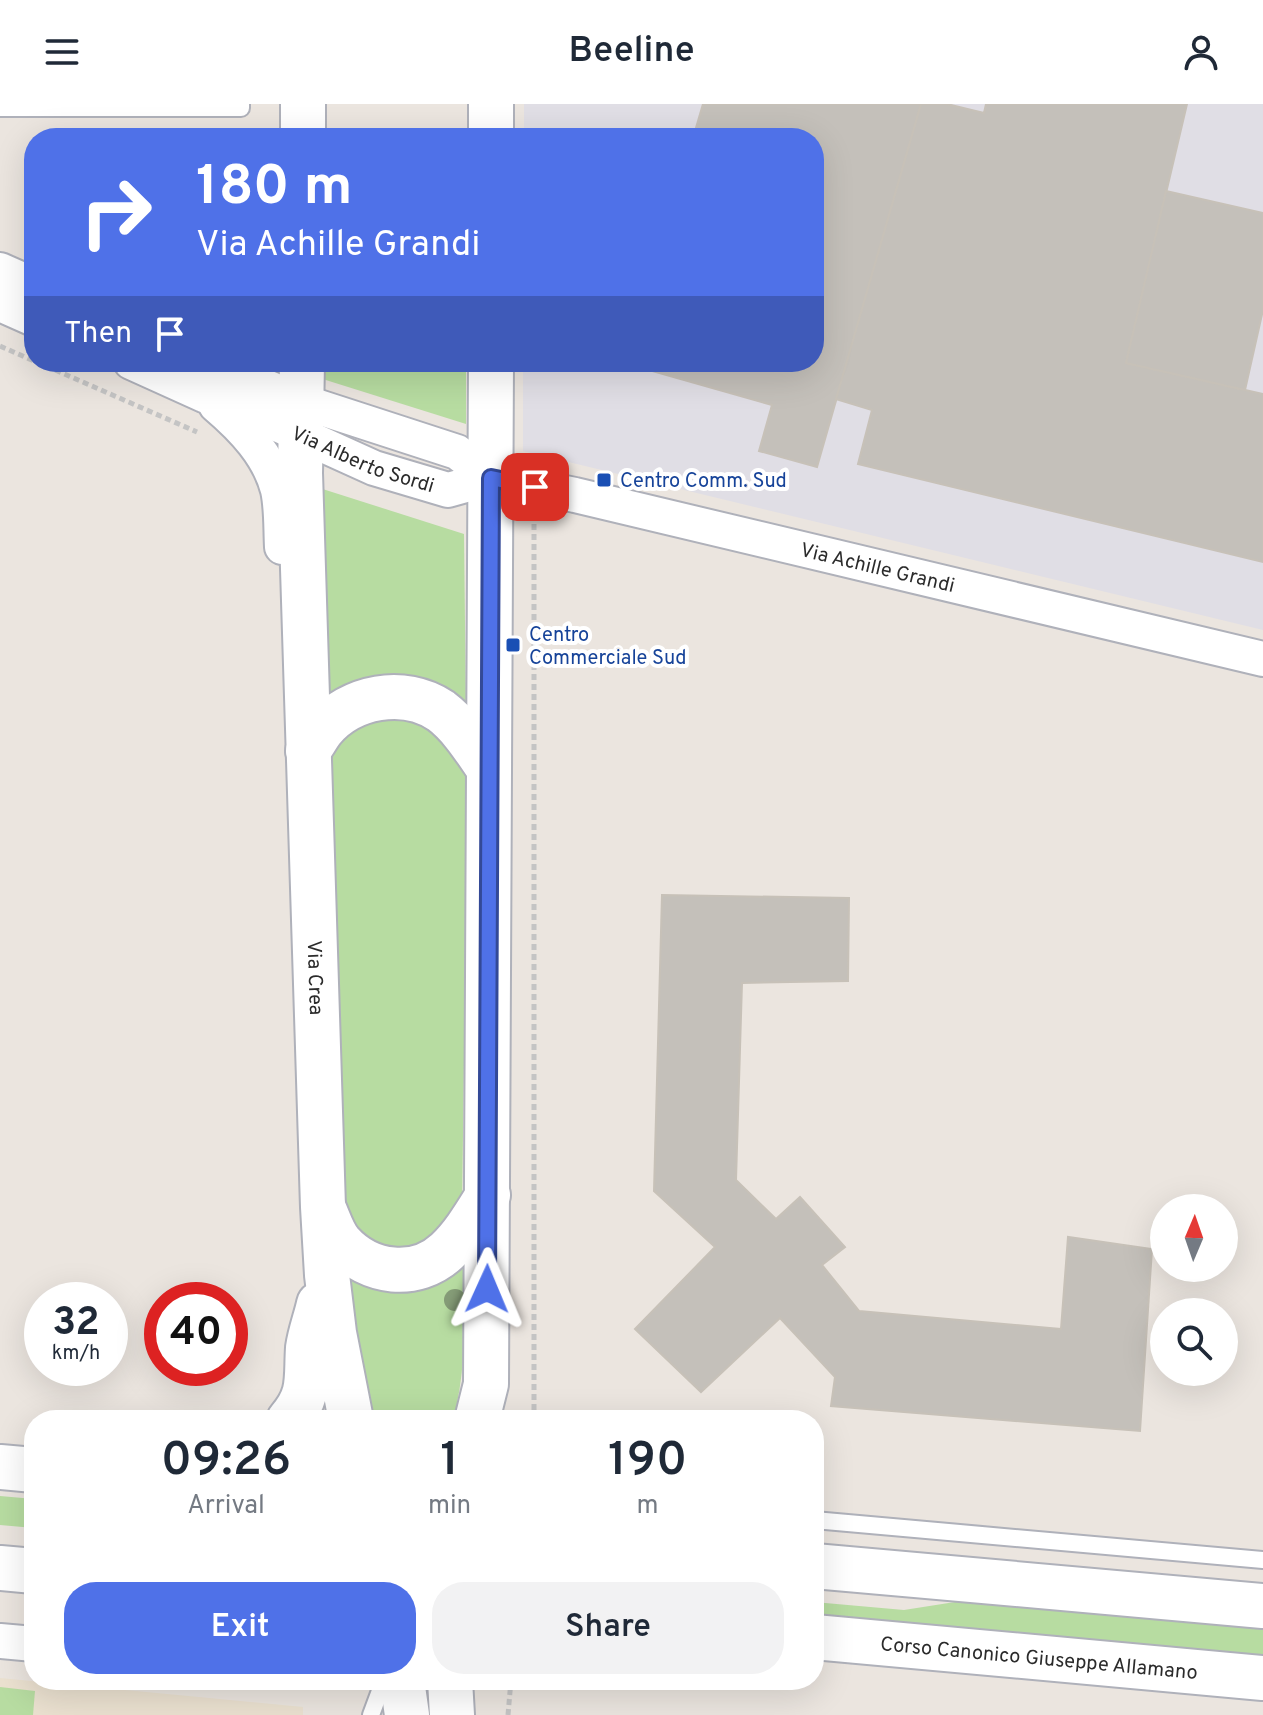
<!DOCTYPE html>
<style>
:root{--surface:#fff;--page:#f2f2f3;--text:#1f2937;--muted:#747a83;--accent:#4f71e8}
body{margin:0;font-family:Overpass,sans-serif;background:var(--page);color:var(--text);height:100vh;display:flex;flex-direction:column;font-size:30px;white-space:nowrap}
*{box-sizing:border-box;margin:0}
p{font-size:26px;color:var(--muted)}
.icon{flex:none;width:44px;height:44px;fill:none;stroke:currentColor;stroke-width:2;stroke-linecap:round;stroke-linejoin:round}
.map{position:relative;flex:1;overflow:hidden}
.sheet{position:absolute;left:24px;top:1306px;width:800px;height:280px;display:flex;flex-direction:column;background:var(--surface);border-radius:32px;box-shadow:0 8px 32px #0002}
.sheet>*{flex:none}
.guide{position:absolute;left:24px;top:24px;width:800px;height:244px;border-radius:32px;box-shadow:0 8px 32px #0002;background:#4f71e8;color:#fff;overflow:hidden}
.needle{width:52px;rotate:2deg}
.tools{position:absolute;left:1150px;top:1090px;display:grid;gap:16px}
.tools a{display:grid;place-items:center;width:88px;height:88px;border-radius:50%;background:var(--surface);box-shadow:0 8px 32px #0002;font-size:40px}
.speed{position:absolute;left:24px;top:1178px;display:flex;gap:16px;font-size:40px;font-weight:700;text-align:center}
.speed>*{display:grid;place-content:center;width:104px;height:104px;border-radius:50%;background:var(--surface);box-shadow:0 8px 32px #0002;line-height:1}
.speed small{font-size:20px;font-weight:400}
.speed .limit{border:12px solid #d22;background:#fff;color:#111}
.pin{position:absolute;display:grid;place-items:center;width:68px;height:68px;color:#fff;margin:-34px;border-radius:16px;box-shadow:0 4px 12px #0006}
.me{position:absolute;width:88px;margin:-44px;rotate:1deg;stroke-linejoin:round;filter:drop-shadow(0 0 6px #0008)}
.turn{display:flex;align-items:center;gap:28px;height:168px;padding:0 40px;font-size:36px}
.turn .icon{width:104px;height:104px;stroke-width:2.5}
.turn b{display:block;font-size:56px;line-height:68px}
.then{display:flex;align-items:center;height:76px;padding:0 40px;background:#0003;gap:16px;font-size:30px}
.eta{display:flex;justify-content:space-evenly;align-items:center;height:136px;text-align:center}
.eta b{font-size:48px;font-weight:600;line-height:56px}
.action{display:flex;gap:16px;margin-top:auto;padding:16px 40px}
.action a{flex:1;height:92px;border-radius:32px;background:var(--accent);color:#fff;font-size:32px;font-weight:600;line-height:92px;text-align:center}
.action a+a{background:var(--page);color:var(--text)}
header{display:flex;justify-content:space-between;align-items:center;height:104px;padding:0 40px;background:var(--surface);font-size:36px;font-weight:600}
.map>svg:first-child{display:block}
</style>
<header><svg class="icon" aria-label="menu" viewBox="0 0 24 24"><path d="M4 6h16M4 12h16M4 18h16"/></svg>Beeline<svg class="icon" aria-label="person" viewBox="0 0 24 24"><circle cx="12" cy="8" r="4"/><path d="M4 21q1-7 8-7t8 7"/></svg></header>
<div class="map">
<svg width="1263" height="1611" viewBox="0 0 1263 1611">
<rect width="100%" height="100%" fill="#ebe5df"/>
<polygon fill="#e0dee5" points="524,0 1263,0 1263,526 523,347 523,258 814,258 814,34 524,34"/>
<polygon fill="#ebe1d0" points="0,1574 303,1603 303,1611 0,1611"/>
<g fill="#b7dca1">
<polygon points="313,258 466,258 466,320 313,272"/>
<polygon points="310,381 464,430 466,609 319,609"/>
<polygon points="399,608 443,626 468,672 462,1103 460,1113 400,1155 343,1122 328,646 339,631"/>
<path d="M465 1146C464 1202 468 1262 453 1316H369L346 1219 350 1160Z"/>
<polygon points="0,1392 34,1395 34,1424 0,1421"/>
<polygon points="974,1495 1263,1520 1263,1551 814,1512 814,1498 904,1506"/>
<polygon points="0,1583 35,1587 33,1611 0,1611"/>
</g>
<g fill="#c4c0ba" stroke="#c7c1b8" stroke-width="2">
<polygon points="703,0 921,0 817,363 759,347 772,301 628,260 629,258 814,258 814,34 693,34"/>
<polygon points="921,0 947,0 984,9 986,0 1187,0 1126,259 1263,290 1263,458 858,360 872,306 836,295"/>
<polygon points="1166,87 1263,109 1263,206 1245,286 1126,259"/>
<polygon points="662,791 849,794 848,877 742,879 736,1076 776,1115 800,1093 845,1143 822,1161 859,1207 1061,1225 1068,1133 1152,1145 1140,1327 831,1302 835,1273 780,1214 701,1288 635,1225 715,1143 654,1087"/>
</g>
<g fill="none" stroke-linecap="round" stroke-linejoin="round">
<g stroke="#afb1ba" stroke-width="20">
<g id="lane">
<polyline points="0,4 241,4 241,0"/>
<polyline points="814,1416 1263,1456"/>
<polyline points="371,1611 384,1576"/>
</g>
</g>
<g stroke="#afb1ba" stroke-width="38">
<g id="street">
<polyline points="0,166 34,181"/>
<polyline points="0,200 34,215"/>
<path id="s1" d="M131 258 204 291 237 302 374 364 448 386 491 374 575 391 1263 555"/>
<polyline points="206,258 300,297 457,348 491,374"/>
<path d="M216 301C243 324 269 351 278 386 282 404 281 424 282 443"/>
<polyline points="0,1537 34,1540"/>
</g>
</g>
<g stroke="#afb1ba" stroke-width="48">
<g id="secondary">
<polyline points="303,0 303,34"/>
<polyline points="491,34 491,0"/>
<path id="s2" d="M302 258 300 369 323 1103 327 1171 334 1229 351 1316"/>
<path d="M308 647C313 640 317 633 322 626 350 592 404 582 441 607 461 622 475 645 489 665"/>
<path d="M324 1105C329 1116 333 1130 341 1139 369 1170 416 1176 447 1147 464 1131 476 1110 488 1091"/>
<path d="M289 1316C311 1291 306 1274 308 1244 310 1229 316 1214 319 1200"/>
<polyline points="477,1316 486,1280 491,258"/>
<polyline points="0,1363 34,1366"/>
<polyline points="814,1462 1263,1502"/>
<polyline points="0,1464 34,1467"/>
<path id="s3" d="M814 1533 1263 1574"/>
<polyline points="402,1576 407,1611"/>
<polyline points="450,1576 452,1611"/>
</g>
</g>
<g stroke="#c4c4c4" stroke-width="5" stroke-dasharray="6 4" stroke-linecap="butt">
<polyline points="0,242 34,257"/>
<polyline points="37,258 197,328"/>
<polyline points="534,1316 534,413"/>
<polyline points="508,1611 511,1576"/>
</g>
<use href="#lane" stroke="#fff" stroke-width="16"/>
<use href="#street" stroke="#fff" stroke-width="34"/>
<use href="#secondary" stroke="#fff" stroke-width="44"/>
</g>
<circle fill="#859c77" cx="455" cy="1196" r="11"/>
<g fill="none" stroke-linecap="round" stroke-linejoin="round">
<g stroke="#334997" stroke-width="20">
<polyline id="route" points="487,1185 491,374 535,383"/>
</g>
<use href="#route" stroke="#4f71e8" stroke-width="14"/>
</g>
<g fill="#1a4fb4" stroke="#fff" stroke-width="3">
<rect x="596" y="368" width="16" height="16" rx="4"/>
<rect x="505" y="533" width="16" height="16" rx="4"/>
</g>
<g text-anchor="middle" stroke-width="8" stroke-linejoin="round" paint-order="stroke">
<g font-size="20" fill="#2b2b2b" stroke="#fff">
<text dy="7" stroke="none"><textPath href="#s1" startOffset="252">Via Alberto Sordi</textPath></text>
<text dy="7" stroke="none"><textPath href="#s1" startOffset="784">Via Achille Grandi</textPath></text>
<text dy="7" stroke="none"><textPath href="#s2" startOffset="616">Via Crea</textPath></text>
<text dy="7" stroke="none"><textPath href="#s3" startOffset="226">Corso Canonico Giuseppe Allamano</textPath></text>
</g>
<g font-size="20" fill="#164399" stroke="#fff" text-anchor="start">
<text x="620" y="383">Centro Comm. Sud</text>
<text x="529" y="537">Centro<tspan x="529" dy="23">Commerciale Sud</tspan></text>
</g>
</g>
</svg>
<div class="tools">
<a><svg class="needle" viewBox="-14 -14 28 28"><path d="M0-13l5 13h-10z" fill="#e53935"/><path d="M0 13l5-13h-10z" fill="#747a83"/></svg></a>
<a><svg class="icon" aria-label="search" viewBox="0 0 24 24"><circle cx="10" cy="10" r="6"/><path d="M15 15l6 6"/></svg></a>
</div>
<div class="speed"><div>32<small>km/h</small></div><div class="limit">40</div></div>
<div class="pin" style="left:535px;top:383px;background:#d93025"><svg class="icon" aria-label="arrive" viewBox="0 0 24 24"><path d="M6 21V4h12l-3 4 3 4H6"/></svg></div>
<svg class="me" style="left:487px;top:1185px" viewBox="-20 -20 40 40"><path d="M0-17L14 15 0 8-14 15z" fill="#4f71e8" stroke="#fff" stroke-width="4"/></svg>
<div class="guide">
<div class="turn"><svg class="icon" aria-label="right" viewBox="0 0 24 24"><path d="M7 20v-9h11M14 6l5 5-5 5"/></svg><div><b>180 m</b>Via Achille Grandi</div></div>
<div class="then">Then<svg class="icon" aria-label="arrive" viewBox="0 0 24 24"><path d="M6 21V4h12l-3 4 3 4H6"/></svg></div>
</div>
<section class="sheet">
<div class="eta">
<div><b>09:26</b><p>Arrival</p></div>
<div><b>1</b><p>min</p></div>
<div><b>190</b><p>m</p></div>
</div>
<div class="action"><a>Exit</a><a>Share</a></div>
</section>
</div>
